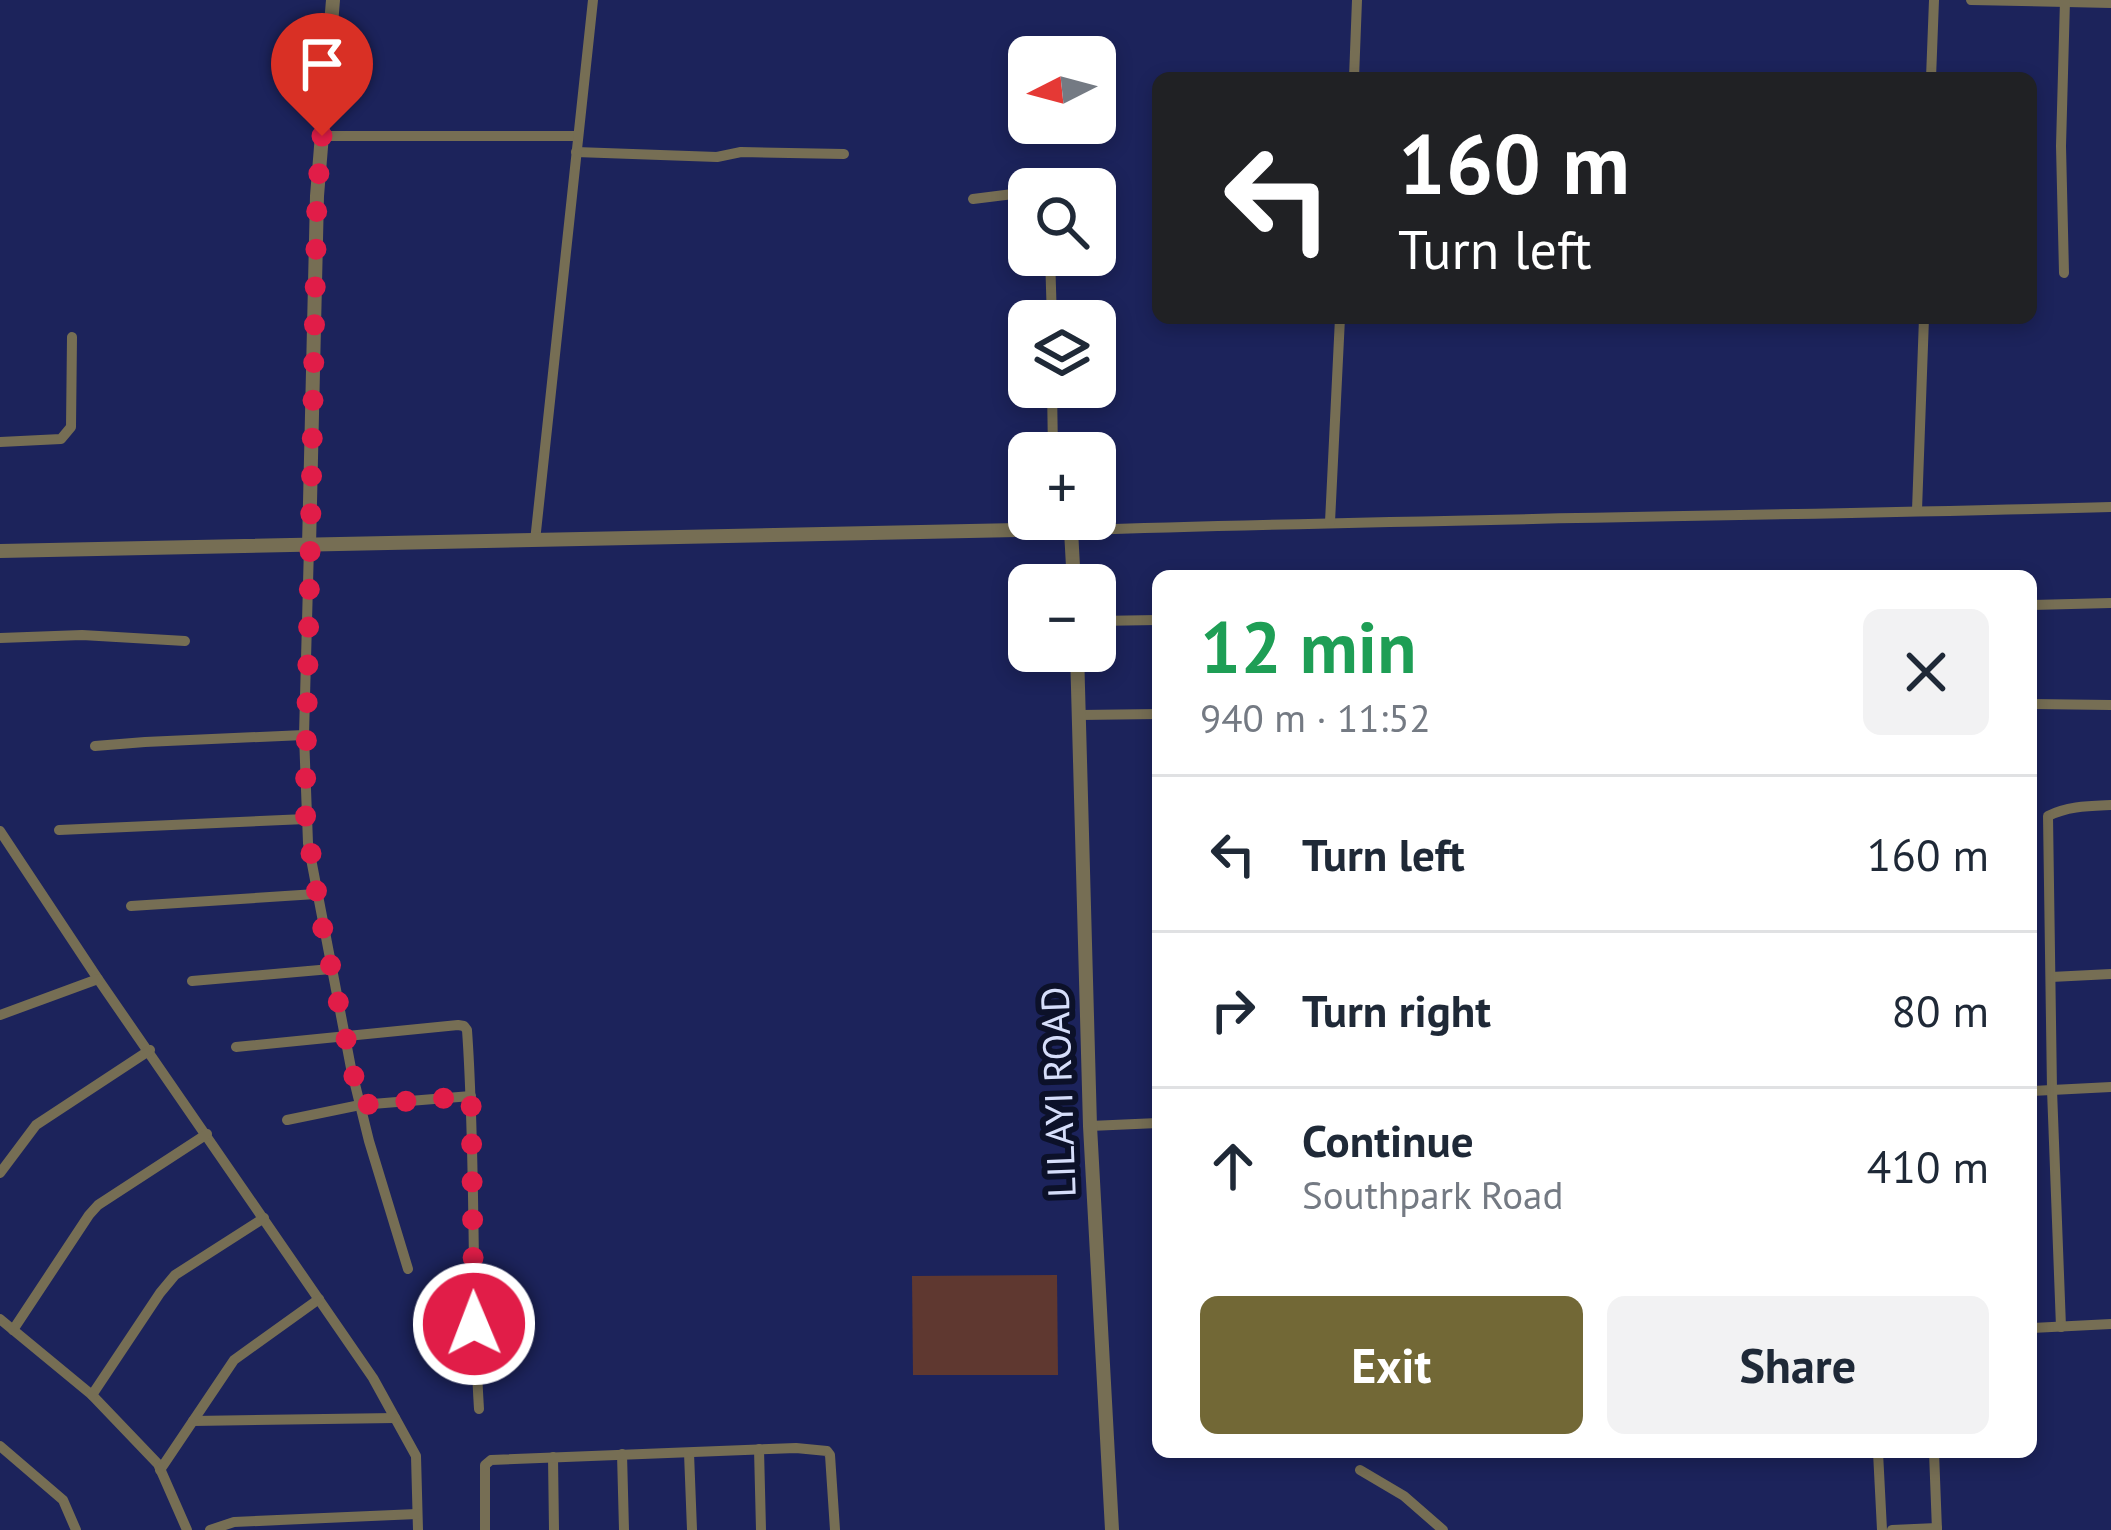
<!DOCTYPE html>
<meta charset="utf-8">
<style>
:root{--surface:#fff;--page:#f2f2f3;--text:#1f2937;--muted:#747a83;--line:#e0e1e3;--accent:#726836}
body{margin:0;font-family:"PT Sans",sans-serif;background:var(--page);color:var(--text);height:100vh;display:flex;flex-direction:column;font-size:45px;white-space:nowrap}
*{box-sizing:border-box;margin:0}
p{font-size:39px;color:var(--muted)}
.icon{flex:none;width:66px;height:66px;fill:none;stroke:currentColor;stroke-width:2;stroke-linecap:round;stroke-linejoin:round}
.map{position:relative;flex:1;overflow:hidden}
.panel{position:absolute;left:1152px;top:570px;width:885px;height:888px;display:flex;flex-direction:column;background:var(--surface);border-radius:18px;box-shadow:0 6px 18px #0003}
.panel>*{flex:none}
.top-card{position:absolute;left:1152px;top:72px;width:885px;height:252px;border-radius:18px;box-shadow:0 6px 18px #0003;background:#202124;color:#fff;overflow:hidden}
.needle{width:78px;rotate:264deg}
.buttons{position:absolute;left:1008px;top:36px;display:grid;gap:24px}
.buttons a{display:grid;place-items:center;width:108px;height:108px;border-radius:18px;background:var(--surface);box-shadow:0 6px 18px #0003;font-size:60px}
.pin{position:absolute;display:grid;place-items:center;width:102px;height:102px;color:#fff;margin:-123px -51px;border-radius:50% 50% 50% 0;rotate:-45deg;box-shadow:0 0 12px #0007}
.pin .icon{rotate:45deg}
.me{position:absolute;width:132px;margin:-66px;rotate:359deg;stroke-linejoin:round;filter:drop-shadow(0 0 9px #0008)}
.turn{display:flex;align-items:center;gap:42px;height:252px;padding:0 48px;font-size:54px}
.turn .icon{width:156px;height:156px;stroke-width:2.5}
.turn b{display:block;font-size:84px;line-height:102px}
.round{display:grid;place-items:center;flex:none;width:126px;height:126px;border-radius:18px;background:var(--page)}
.head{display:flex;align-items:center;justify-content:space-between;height:204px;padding:0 48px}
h1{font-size:72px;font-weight:800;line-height:90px;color:#1e9e55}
.cta{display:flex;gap:24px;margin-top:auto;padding:24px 48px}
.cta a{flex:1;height:138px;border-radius:18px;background:var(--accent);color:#fff;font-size:48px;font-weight:800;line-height:138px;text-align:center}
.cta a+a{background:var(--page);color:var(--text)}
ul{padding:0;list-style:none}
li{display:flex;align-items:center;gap:36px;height:156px;padding:0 48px;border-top:3px solid var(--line)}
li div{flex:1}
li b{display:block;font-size:45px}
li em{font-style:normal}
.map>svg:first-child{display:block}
</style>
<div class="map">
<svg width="2111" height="1530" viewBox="0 0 2111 1530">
<rect width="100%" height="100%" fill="#1c235b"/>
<polygon fill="#5f3830" points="1057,1275 1058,1375 913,1375 912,1276"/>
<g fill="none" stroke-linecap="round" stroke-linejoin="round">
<g stroke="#766e54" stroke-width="10">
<polyline points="1971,0 2111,3"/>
<polyline points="1354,78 1357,0"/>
<polyline points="1931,78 1934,0"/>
<polyline points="322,136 577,136"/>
<polyline points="576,152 717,157 741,152 844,154"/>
<polyline points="973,199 1029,192"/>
<polyline points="1050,255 1052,321"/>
<polyline points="2064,273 2061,146 2065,0"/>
<polyline points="1052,387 1053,453"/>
<polyline points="0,442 61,439 71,427 72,337"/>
<polyline points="1917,510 1924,318"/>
<path d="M1055 519V523L1080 530C1423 519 1767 516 2111 507"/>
<polyline points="1330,522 1340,318"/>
<polyline points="535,541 593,0"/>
<polyline points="309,546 304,735 308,843 351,1068 369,1141 408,1269"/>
<polyline points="2031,605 2111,603"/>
<polyline points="1095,621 1158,620"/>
<polyline points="0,638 82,635 185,641"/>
<polyline points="2031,704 2111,705"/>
<polyline points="1080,715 1158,714"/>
<polyline points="95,746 145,742 304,735"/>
<polyline points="59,830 306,819"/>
<polyline points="0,831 98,979 373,1378 416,1456 418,1530"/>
<polyline points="131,906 316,894"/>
<polyline points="2051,977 2111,974"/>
<polyline points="192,981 331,969"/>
<polyline points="0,1015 98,979"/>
<path d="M236 1047 458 1025 464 1026 467 1030C476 1156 471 1283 479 1409"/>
<polyline points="2031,1091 2111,1087"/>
<polyline points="287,1120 360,1105 471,1096"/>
<polyline points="1090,1126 1158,1123"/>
<polyline points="0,1173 36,1125 150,1050"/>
<polyline points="0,1319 92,1395 158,1464 187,1530"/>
<path d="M2061 1327 2052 1090 2048 816C2068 806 2089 806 2111 805"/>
<polyline points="2031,1328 2111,1324"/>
<polyline points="13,1330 89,1215 98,1205 207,1134"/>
<polyline points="92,1395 160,1293 175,1275 264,1218"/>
<polyline points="193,1421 395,1418"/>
<polyline points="0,1446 63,1500 76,1530"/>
<polyline points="759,1449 761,1530"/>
<polyline points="1878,1452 1882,1530"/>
<polyline points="1934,1452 1937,1530"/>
<polyline points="689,1453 692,1530"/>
<polyline points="622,1454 624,1530"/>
<polyline points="553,1457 554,1530"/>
<polyline points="160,1470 234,1360 319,1299"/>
<polyline points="1360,1470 1404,1496 1443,1530"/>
<polyline points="210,1530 234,1522 417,1514"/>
<polyline points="485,1530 485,1465 491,1460 796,1448 827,1451 830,1455 835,1530"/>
<polyline points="1892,1530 1937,1528"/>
</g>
<g stroke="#766e54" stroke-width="14">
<polyline points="309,546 317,196 333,0"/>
<polyline points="0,551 1061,529 1071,530 1074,585"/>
<polyline points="1077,651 1090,1126 1112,1530"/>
</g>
</g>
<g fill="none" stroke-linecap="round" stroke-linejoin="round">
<polyline stroke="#e11d48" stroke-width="21" stroke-dasharray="0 37.8" points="322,136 317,196 305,812 320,915 360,1105 471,1096 474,1324"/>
</g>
<g text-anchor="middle" stroke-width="12" stroke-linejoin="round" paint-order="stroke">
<g font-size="39" fill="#d6defa" stroke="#0c1129">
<text transform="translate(1058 1092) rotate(-92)" y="14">LILAYI ROAD</text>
</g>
</g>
</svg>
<div class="buttons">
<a><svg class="needle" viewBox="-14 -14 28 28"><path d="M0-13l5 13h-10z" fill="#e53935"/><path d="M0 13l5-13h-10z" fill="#747a83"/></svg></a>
<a><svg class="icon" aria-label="search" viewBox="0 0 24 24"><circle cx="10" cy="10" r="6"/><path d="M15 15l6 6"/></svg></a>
<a><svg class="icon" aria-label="layers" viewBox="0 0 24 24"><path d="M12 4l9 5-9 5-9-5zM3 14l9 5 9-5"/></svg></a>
<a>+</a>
<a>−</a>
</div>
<div class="pin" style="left:322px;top:136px;background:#d93025"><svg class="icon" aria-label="arrive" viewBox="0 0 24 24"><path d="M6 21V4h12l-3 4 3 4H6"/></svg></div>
<svg class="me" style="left:474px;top:1324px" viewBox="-20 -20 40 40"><circle r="17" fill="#e11d48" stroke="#fff" stroke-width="3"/><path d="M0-11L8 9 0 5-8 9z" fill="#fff"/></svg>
<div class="top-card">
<div class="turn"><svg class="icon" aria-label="left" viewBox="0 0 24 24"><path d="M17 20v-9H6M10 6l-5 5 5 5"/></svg><div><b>160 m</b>Turn left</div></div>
</div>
<section class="panel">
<div class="head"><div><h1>12 min</h1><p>940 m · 11:52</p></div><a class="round"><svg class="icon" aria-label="close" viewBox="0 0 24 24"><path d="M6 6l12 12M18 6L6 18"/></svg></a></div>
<ul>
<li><svg class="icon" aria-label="left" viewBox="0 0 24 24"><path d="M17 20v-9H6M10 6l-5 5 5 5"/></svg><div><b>Turn left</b></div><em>160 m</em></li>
<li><svg class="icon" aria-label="right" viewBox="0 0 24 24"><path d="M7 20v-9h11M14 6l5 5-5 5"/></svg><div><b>Turn right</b></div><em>80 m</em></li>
<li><svg class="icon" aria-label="ahead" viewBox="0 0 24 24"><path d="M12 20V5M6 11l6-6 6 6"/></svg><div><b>Continue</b><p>Southpark Road</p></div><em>410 m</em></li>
</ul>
<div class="cta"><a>Exit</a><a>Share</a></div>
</section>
</div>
